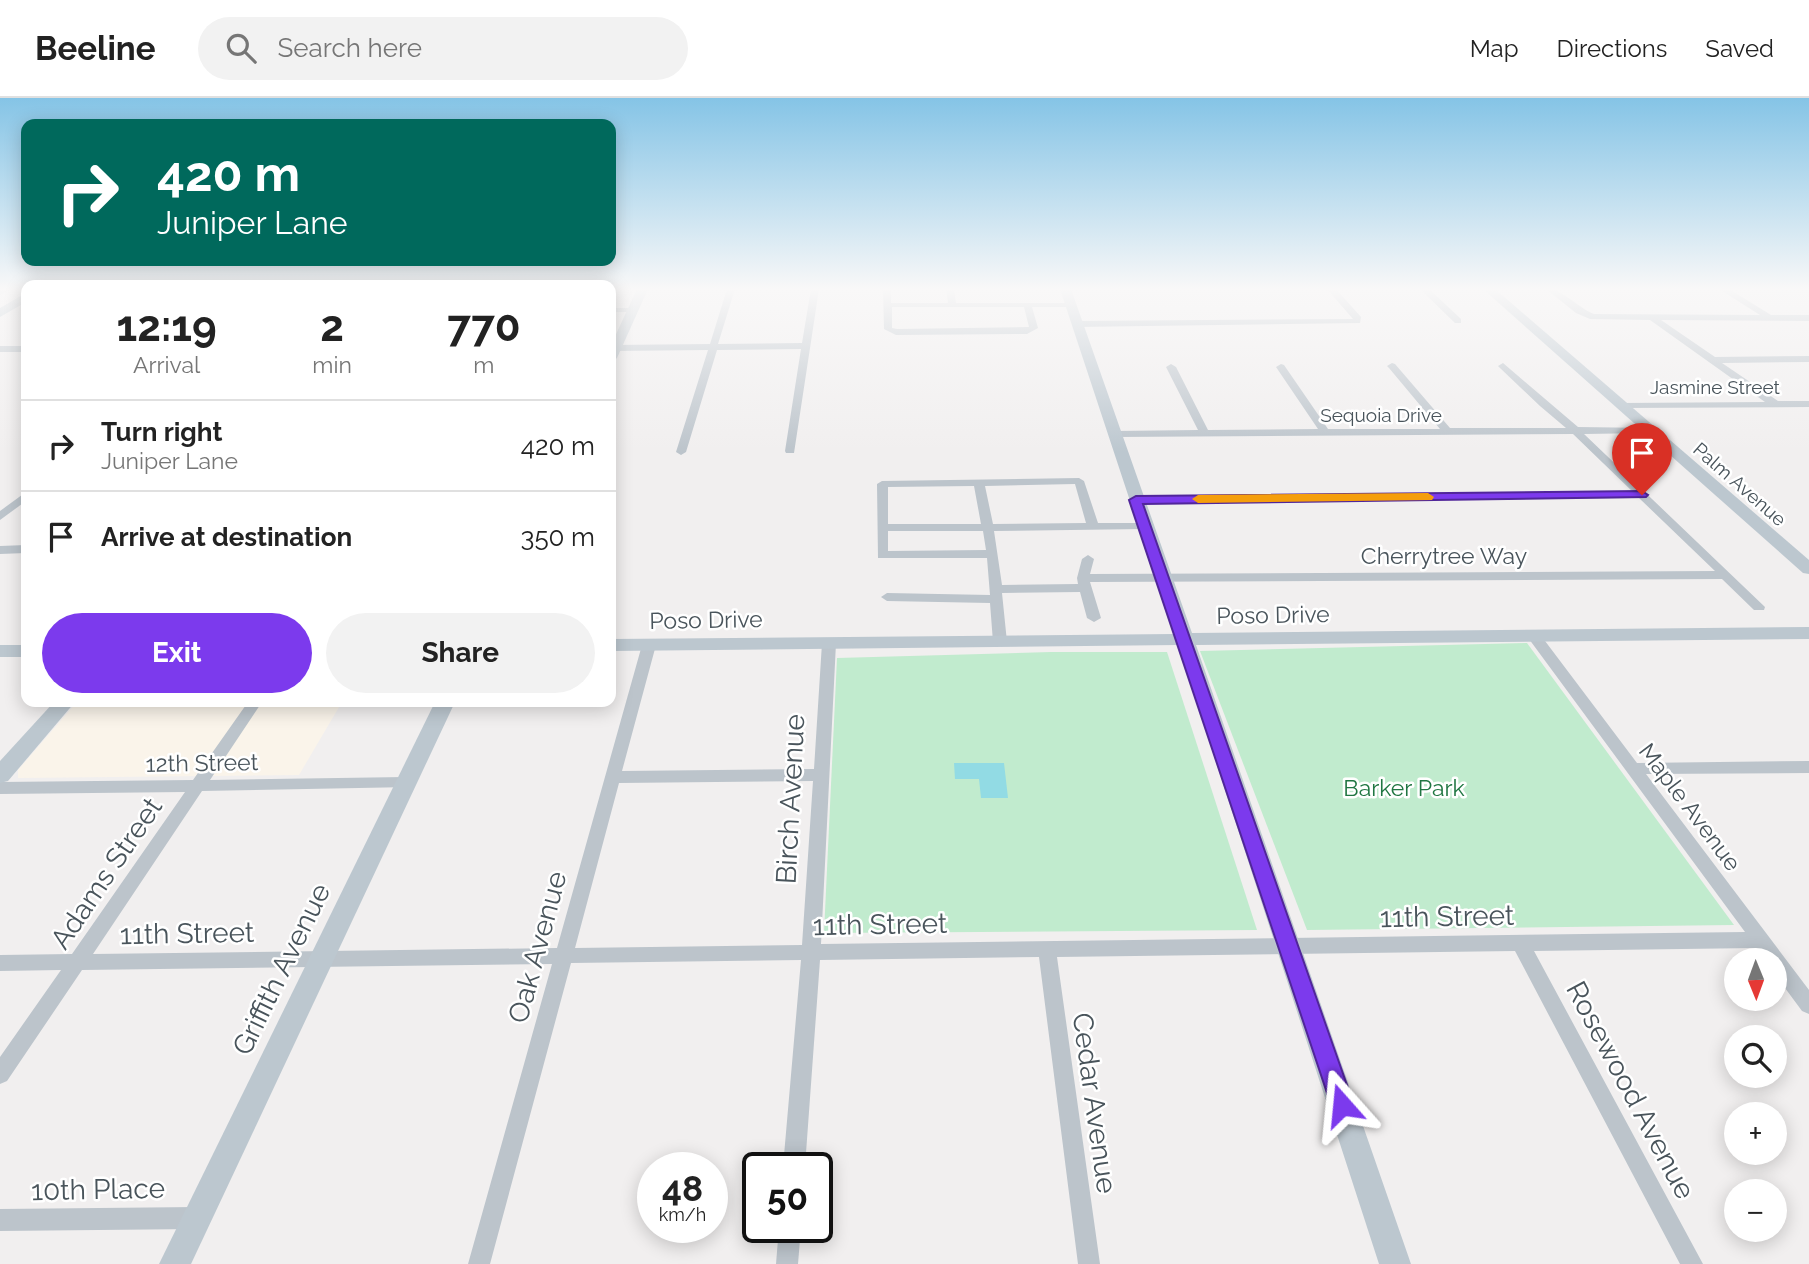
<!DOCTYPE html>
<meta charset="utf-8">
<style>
:root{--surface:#fff;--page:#f2f2f2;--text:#222;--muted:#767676;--line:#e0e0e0;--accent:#7c3aed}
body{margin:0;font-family:Raleway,sans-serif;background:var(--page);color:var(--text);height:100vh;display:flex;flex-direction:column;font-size:26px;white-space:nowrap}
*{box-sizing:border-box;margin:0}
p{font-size:23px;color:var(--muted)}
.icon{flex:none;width:38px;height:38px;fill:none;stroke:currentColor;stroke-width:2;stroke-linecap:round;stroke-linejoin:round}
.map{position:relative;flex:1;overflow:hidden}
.details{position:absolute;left:21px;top:182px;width:595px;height:427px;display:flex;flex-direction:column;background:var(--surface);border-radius:14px;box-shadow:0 4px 18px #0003}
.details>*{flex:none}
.guide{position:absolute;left:21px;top:21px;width:595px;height:147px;border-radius:14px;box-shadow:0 4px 18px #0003;background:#00695c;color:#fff;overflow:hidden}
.needle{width:46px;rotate:179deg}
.tools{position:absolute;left:1724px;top:850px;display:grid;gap:14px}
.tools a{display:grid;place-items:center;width:63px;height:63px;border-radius:50%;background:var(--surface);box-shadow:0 4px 18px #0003;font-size:35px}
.speed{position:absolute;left:637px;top:1054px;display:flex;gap:14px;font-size:35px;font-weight:700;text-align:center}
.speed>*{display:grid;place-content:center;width:91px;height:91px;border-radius:50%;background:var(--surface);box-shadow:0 4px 18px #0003;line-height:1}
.speed small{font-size:18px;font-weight:400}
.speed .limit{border:4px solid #111;border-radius:10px;background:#fff;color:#111}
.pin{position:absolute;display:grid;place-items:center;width:60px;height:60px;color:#fff;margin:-72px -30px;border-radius:50% 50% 50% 0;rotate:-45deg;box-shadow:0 0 7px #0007}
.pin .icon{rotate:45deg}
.me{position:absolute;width:77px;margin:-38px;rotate:342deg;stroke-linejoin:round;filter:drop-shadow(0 0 5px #0008)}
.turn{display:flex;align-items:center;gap:24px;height:147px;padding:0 21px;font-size:32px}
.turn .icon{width:91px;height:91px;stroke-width:2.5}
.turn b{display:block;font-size:49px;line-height:60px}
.eta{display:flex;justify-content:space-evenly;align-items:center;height:119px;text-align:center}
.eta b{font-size:42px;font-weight:700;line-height:49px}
.action{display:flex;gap:14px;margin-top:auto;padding:14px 21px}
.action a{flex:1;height:80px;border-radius:42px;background:var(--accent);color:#fff;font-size:28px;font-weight:700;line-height:80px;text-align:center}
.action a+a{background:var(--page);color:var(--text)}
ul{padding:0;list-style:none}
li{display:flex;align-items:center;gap:21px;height:91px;padding:0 21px;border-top:2px solid var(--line)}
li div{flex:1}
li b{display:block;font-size:26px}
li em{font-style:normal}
header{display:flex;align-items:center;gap:42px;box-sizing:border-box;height:98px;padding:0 35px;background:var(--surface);border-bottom:2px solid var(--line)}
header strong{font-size:33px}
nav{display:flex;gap:38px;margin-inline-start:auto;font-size:24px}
.search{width:490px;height:63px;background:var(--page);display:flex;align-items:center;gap:18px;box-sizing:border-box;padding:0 24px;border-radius:38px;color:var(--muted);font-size:26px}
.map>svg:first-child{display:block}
</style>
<header>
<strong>Beeline</strong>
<div class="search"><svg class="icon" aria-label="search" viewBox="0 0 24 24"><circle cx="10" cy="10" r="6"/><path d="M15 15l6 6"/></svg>Search here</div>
<nav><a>Map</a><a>Directions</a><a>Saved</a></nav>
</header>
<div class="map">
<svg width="1809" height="1166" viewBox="0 0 1809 1166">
<rect width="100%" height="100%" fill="#f1efef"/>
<polygon fill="#faf4ea" points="77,604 342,604 299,677 18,680 18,672"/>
<g fill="#c1ebce">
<polygon points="1527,545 1734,827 1307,832 1200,553"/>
<polygon points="1051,554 1167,554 1257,832 824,835 837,560"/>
</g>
<polygon fill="#92dbe4" points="954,665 1004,665 1008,700 981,700 979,681 955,681"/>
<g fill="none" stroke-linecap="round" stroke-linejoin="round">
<g fill="#bcc4cb" fill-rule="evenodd">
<polygon points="11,191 0,197 0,192"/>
<polygon points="727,191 735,191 718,246 802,245 811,191 819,191 794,355 786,355 785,353 801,251 717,252 686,354 681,357 676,354 708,252 611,253 611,247 710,246"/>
<path d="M883 191H891V205H948L946 191H954L956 205H1070L1074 207 1070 209H1032L1038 230 1027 236 896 237 884 231ZM892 209H1024L1029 229 897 231 892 230Z"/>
<polygon points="1327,191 1336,191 1361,219 1360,225 1076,229 1072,226 1076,223 1353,221"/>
<polygon points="1420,191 1429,191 1461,221 1461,225 1455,225"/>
<path d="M1546 191C1563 191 1578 210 1594 216L1760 217 1719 191H1729L1771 217H1809V223L1661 222 1715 259 1809 258V264L1722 265 1778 303H1809V309L1618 310 1616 308 1621 305 1765 304 1650 222 1590 221 1576 215Z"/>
<polygon points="611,210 633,210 637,212 633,214 611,214"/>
<rect x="0" y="248" width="26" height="6"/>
<path d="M1392 265 1395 266 1450 330H1566L1540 308 1500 270 1498 268 1503 265 1578 329 1652 330V334L1648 335 1584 336 1765 509 1764 512H1754L1722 481 1090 484 1101 520 1094 524 1087 520 1080 494 1002 495 1007 544 1000 548 993 544 990 505 887 503 881 499 887 495 990 497 987 460H878L877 386 882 383 1079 380 1084 383 1098 425H1144L1150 428 1144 431 994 433 1002 487 1078 486 1077 480 1082 461 1088 457 1094 461 1090 476 1715 473 1639 400 1136 405 1130 402 1136 399 1633 394 1573 336 1115 339 1110 336 1115 333 1198 332 1166 269 1171 266 1176 269 1208 332 1318 331 1276 269 1281 266 1284 267 1328 331H1440L1389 270 1387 268ZM1075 386 1086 425 993 426 985 388ZM974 388 981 426H888V389ZM888 433H983L986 452 888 453Z"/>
<polygon points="26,394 26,403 0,422 0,413"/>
<polygon points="26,447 26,455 0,456 0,448"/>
<path d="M1534 534 1539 535 1637 665 1809 663V675L1646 676 1809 892V916L1802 913 1774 875V863H1765L1756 850 1534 853 1703 1166H1680L1515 853 1057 859 1100 1166H1078L1039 859 820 862 805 1069H783L801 862 571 865 490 1166H468L552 866 82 872 7 983 0 986V959L61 872 0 873V857L72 856 185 694 0 696V684L193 682 248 604H262L210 682 405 679 411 681 413 685 411 689 202 693 93 856 557 850 642 547 649 543 656 547 622 673 814 671 822 545 829 541 836 545 821 846 1745 834 1529 541 1527 538ZM813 683 802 847 575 850 619 685Z"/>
<polygon points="197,1109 205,1112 208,1120 205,1128 197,1131 0,1133 0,1111"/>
<polygon points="779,1129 801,1129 798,1166 776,1166"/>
</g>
<g fill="#bcc7cf" fill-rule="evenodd">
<polygon points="637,191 648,191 617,260 611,264 611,247"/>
<polygon points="1060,191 1071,191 1192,535 1809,529 1809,541 1196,547 1411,1166 1379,1166 1178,547 611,553 611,541 1174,536"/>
<polygon points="1483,191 1495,191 1809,462 1809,476 1803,475"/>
<rect x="0" y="547" width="26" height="12"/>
<polygon points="54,604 75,604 8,683 0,685 0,663"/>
<polygon points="435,604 455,604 191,1166 159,1166"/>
</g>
<polygon fill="#b1c1cb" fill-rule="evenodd" points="26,195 26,204 0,219 0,210"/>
</g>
<linearGradient id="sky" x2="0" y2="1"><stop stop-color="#85c4e6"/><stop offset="0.54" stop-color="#f9f8f8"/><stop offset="1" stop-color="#f9f8f8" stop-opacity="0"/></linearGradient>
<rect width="1809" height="354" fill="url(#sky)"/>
<polygon fill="#7c3aed" stroke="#51269a" stroke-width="2" points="1642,393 1648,397 1646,399 1143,406 1354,1007 1351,1016 1342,1019 1334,1016 1129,402 1136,398"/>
<polygon fill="#f59e0b" points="1428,395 1434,399 1432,402 1198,405 1192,401 1198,397"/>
<g text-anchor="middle" stroke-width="5" stroke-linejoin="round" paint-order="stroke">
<g font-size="19" fill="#49545b" stroke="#fff">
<text x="1715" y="296">Jasmine Street</text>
<text x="1381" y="324">Sequoia Drive</text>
<text transform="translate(1740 386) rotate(41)" y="7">Palm Avenue</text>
</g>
<g font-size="23" fill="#49545b" stroke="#fff">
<text x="1444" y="466">Cherrytree Way</text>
<text transform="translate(1273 517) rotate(-1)" y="8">Poso Drive</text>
<text transform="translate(706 522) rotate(-1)" y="8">Poso Drive</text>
<text transform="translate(202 665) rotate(-1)" y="8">12th Street</text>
<text transform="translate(1690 709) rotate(53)" y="8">Maple Avenue</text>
</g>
<g font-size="23" fill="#207642" stroke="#fff">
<text x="1404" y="698">Barker Park</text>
</g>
<g font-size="28" fill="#49545b" stroke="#fff">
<text transform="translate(790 701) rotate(-87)" y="10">Birch Avenue</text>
<text transform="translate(106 775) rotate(-56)" y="10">Adams Street</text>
<text transform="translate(1447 818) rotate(-1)" y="10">11th Street</text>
<text transform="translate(880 826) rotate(-1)" y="10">11th Street</text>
<text transform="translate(187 835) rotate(-1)" y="10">11th Street</text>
<text transform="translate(537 849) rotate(-75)" y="10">Oak Avenue</text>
<text transform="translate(281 871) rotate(-64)" y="10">Griffith Avenue</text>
<text transform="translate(1631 992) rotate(62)" y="10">Rosewood Avenue</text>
<text transform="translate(1095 1005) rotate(82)" y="10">Cedar Avenue</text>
<text transform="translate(98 1091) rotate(-1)" y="10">10th Place</text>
</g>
</g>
</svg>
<div class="tools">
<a><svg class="needle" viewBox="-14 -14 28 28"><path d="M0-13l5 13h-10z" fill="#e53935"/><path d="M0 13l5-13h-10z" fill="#767676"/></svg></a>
<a><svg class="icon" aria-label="search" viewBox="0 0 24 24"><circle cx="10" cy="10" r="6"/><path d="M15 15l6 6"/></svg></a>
<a>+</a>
<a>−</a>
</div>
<div class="speed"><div>48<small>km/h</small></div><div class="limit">50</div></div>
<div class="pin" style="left:1642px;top:397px;background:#d93025"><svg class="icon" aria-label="arrive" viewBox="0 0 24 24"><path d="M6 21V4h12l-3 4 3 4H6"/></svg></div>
<svg class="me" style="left:1342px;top:1007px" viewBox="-20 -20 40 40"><path d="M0-17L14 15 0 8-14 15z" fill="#7c3aed" stroke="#fff" stroke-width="4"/></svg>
<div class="guide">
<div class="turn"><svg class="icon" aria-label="right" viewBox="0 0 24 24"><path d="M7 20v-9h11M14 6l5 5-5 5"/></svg><div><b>420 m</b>Juniper Lane</div></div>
</div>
<section class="details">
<div class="eta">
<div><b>12:19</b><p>Arrival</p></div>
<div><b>2</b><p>min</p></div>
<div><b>770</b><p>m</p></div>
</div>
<ul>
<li><svg class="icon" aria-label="right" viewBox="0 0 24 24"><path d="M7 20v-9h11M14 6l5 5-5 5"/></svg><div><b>Turn right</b><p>Juniper Lane</p></div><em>420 m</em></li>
<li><svg class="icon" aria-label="arrive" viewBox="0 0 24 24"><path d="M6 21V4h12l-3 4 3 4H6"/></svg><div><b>Arrive at destination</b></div><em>350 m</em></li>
</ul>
<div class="action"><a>Exit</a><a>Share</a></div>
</section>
</div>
